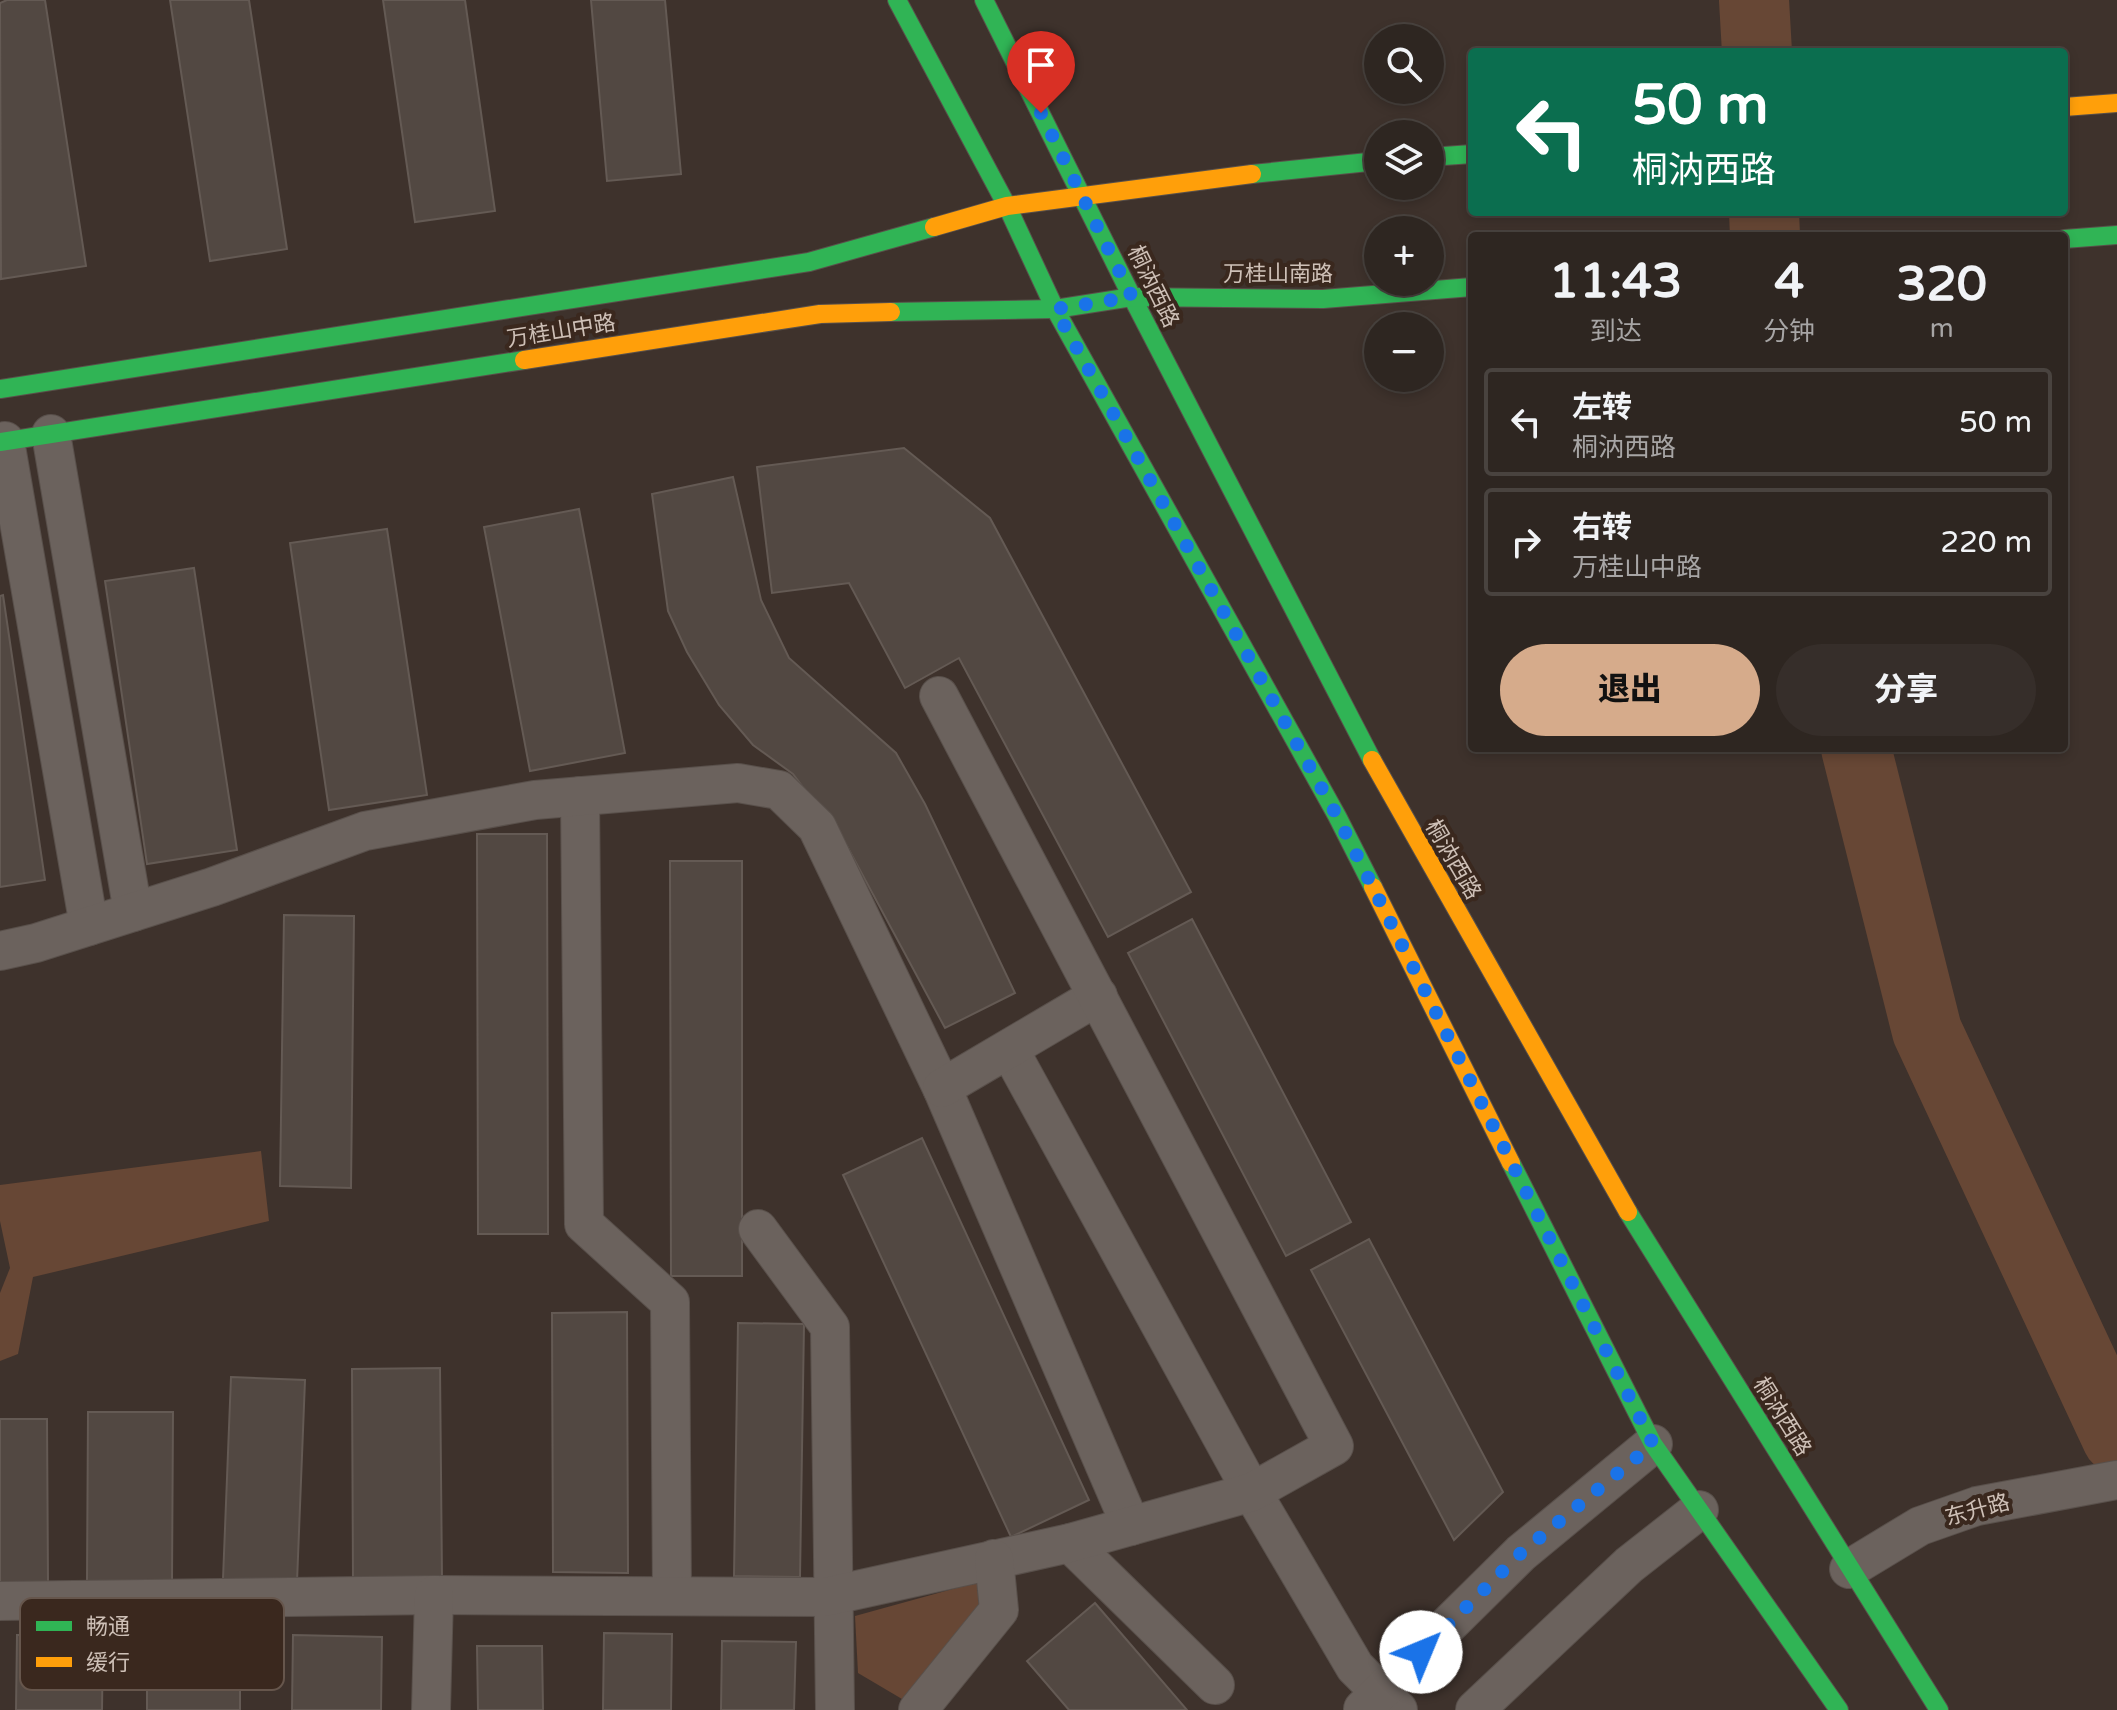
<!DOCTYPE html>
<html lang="zh">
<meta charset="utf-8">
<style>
:root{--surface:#2e2621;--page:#362e2a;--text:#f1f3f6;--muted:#a7a5a5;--line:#49433f;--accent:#d6ab8b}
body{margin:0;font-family:"Varela Round","Noto Sans SC",sans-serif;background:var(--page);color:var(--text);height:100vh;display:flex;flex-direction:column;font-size:30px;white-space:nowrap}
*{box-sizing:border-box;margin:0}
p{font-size:26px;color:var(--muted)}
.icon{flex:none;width:44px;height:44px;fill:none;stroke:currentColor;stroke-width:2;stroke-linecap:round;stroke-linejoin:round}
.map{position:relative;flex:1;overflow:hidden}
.panel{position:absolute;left:1468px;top:232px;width:600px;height:520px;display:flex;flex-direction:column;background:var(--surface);border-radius:8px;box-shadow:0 4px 12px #0003,0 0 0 2px var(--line)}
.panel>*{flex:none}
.banner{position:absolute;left:1468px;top:48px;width:600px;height:168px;border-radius:8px;box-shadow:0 4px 12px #0003,0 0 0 2px var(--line);background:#0b6e4f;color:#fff;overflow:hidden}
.buttons{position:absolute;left:1364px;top:24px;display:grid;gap:16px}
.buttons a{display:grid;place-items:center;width:80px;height:80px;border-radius:50%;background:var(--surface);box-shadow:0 4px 12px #0003,0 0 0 2px var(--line);font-size:40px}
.pin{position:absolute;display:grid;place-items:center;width:68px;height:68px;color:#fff;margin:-82px -34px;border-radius:50% 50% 50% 0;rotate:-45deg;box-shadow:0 0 8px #0007}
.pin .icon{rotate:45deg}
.me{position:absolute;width:88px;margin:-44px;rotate:45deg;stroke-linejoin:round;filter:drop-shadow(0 0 6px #0008)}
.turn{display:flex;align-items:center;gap:28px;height:168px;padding:0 32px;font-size:36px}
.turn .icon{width:104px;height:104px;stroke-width:2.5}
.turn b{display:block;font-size:56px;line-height:68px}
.eta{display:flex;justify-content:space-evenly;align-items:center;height:136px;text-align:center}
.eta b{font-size:48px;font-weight:800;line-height:56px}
.button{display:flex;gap:16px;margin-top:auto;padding:16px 32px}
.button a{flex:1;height:92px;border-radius:48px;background:var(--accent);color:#111;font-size:32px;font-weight:800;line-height:92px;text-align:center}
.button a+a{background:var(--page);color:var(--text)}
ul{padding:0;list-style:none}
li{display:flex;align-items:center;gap:24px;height:108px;margin:0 16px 12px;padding:0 16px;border:4px solid var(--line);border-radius:8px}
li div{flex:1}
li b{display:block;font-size:30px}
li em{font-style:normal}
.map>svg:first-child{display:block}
</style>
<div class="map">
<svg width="2117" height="1710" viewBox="0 0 2117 1710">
<rect width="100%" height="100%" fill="#3e322c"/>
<g fill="#674735">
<polygon points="261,1151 269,1221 33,1277 18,1354 0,1361 0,1293 10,1268 0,1221 0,1185"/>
<polygon points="978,1582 984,1607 902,1699 858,1673 855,1616"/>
</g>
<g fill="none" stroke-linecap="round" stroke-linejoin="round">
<g stroke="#674735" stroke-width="70">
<polyline points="1754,0 1757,52"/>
<polyline points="1764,212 1765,236"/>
<polyline points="1856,748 1927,1031 2117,1438"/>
</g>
</g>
<g fill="#524842" stroke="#645a54" stroke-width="2">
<polygon points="7,0 45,0 86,266 1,279 0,3"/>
<polygon points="170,0 249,0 287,249 210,261"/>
<polygon points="383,0 465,0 495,211 415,222"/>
<polygon points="591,0 665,0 681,174 607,181"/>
<polygon points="904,448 990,518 1191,892 1108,937 959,658 905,688 849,583 772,593 757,467"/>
<polygon points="733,477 761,600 789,658 896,753 925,804 1015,993 945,1028 847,846 793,774 753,745 719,705 687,652 668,611 652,494"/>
<polygon points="579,509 625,753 530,771 484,527"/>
<polygon points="387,529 427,795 329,810 290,543"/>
<polygon points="194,568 237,850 147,864 105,581"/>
<polygon points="3,595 45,880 0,887 0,596"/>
<polygon points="477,834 547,834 548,1234 478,1234"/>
<polygon points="670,861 742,861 742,1276 671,1276"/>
<polygon points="284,915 354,916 351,1188 280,1186"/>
<polygon points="1192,919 1351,1222 1286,1256 1128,953"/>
<polygon points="922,1138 1089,1500 1011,1537 843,1175"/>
<polygon points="1369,1239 1503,1492 1454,1540 1311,1270"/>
<polygon points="627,1312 628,1573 553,1572 552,1313"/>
<polygon points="738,1323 804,1324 800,1577 734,1576"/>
<polygon points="440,1368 442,1580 353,1581 352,1369"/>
<polygon points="231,1377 305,1380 297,1582 223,1579"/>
<polygon points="88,1412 173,1412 172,1582 87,1581"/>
<polygon points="0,1419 47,1419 48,1583 0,1584"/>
<polygon points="1095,1603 1187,1710 1069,1710 1027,1661"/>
<polygon points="604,1633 672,1634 671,1710 603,1710"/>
<polygon points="17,1635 103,1635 102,1710 16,1710"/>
<polygon points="293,1635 382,1637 381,1710 292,1710"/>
<rect x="147" y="1640" width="93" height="70"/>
<polygon points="722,1641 796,1642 794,1710 721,1710"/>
<polygon points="477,1646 542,1646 543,1710 478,1710"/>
</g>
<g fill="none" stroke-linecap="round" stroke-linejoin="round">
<g stroke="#59504b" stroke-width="40">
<g id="street">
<polyline points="51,434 133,912"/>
<polyline points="5,441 89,926"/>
<polyline points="580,796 584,1224 670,1302 672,1596"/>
<polyline points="0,951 36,943 212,887 365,831 535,800 738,783 779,790 817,827 942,1088 1131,1526"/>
<polyline points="1009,1049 1252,1492 1355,1667 1398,1710"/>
<polyline points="942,1088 1098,996"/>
<polyline points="758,1229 830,1327 835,1710"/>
<polyline points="1070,1543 1215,1685"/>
<polyline points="1849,1569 1920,1526 1977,1506 2117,1480"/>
<polyline points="0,1601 434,1595 825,1597 1070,1543 1252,1492 1334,1446 939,696"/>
<polyline points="1363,1709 1521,1553 1653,1444"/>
<polyline points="431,1710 434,1595"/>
<polyline points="918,1710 999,1610 994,1559"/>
<polyline points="1475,1710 1629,1565 1699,1510"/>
</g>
</g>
<g stroke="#59504a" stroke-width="20">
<g id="fast">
<polyline points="897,0 1007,206 1055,309 1337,816 1373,887"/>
<polyline points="984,0 1132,297 1372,760"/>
<polyline points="1430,157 1472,154"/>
<polyline points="1252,174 1378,161"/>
<polyline points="2064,239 2117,235"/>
<polyline points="891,312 1055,309 1132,297 1323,299 1472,287"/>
<polyline points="0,389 809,262 934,227"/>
<polyline points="0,442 524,360"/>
<polyline points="1511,1163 1653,1444 1839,1710"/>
<polyline points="1628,1212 1939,1710"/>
</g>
</g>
<g stroke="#59504a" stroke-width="20">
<g id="slow">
<polyline points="2064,107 2117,103"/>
<polyline points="934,227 1007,206 1252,174"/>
<polyline points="524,360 820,314 891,312"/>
<polyline points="1372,760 1628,1212"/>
<polyline points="1373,887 1511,1163"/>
</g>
</g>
<use href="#street" stroke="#6b625d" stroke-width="38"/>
<use href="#fast" stroke="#30b455" stroke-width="18"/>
<use href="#slow" stroke="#ff9f0a" stroke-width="18"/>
</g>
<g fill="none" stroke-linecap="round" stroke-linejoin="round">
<polyline stroke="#1a73e8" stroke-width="14" stroke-dasharray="0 25.2" points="1041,113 1132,297 1055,309 1337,816 1653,1444 1521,1553 1421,1652"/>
</g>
<g text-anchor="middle" stroke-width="8" stroke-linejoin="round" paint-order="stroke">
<g font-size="22" fill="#cec0b7" stroke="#3a281e">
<text x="1278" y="281">万桂山南路</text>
<text transform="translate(1154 286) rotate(64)" y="8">桐汭西路</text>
<text transform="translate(561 330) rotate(-9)" y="8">万桂山中路</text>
<text transform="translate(1454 859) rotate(60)" y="8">桐汭西路</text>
<text transform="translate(1783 1416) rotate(58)" y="8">桐汭西路</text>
<text transform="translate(1977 1509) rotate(-15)" y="8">东升路</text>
</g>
</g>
<rect x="20" y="1598" width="264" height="92" rx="12" fill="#3a281e" stroke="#66564c" stroke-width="2"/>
<rect x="36" y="1621" width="36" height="10" fill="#30b455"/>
<rect x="36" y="1657" width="36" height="10" fill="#ff9f0a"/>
<g font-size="22" fill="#cec0b7">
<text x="86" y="1634">畅通</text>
<text x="86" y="1670">缓行</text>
</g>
</svg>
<div class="buttons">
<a><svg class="icon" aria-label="search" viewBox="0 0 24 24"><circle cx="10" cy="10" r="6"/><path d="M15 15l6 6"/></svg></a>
<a><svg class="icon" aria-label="layers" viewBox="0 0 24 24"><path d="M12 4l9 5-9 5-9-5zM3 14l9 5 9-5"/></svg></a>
<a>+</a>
<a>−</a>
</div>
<div class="pin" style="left:1041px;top:113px;background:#d93025"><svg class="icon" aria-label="arrive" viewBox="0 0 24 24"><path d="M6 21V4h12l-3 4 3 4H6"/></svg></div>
<svg class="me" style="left:1421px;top:1652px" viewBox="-20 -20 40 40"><circle r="19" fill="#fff"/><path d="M0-13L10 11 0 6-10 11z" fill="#1a73e8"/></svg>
<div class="banner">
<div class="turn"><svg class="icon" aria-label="left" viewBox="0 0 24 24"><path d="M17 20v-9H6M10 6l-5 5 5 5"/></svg><div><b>50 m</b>桐汭西路</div></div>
</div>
<section class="panel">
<div class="eta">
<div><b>11:43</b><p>到达</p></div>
<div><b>4</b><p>分钟</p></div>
<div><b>320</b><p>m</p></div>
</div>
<ul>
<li><svg class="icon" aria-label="left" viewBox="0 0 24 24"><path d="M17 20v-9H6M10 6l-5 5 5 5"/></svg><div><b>左转</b><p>桐汭西路</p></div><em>50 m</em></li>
<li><svg class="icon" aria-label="right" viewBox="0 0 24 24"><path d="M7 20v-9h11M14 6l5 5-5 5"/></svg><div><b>右转</b><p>万桂山中路</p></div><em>220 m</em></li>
</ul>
<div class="button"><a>退出</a><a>分享</a></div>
</section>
</div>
